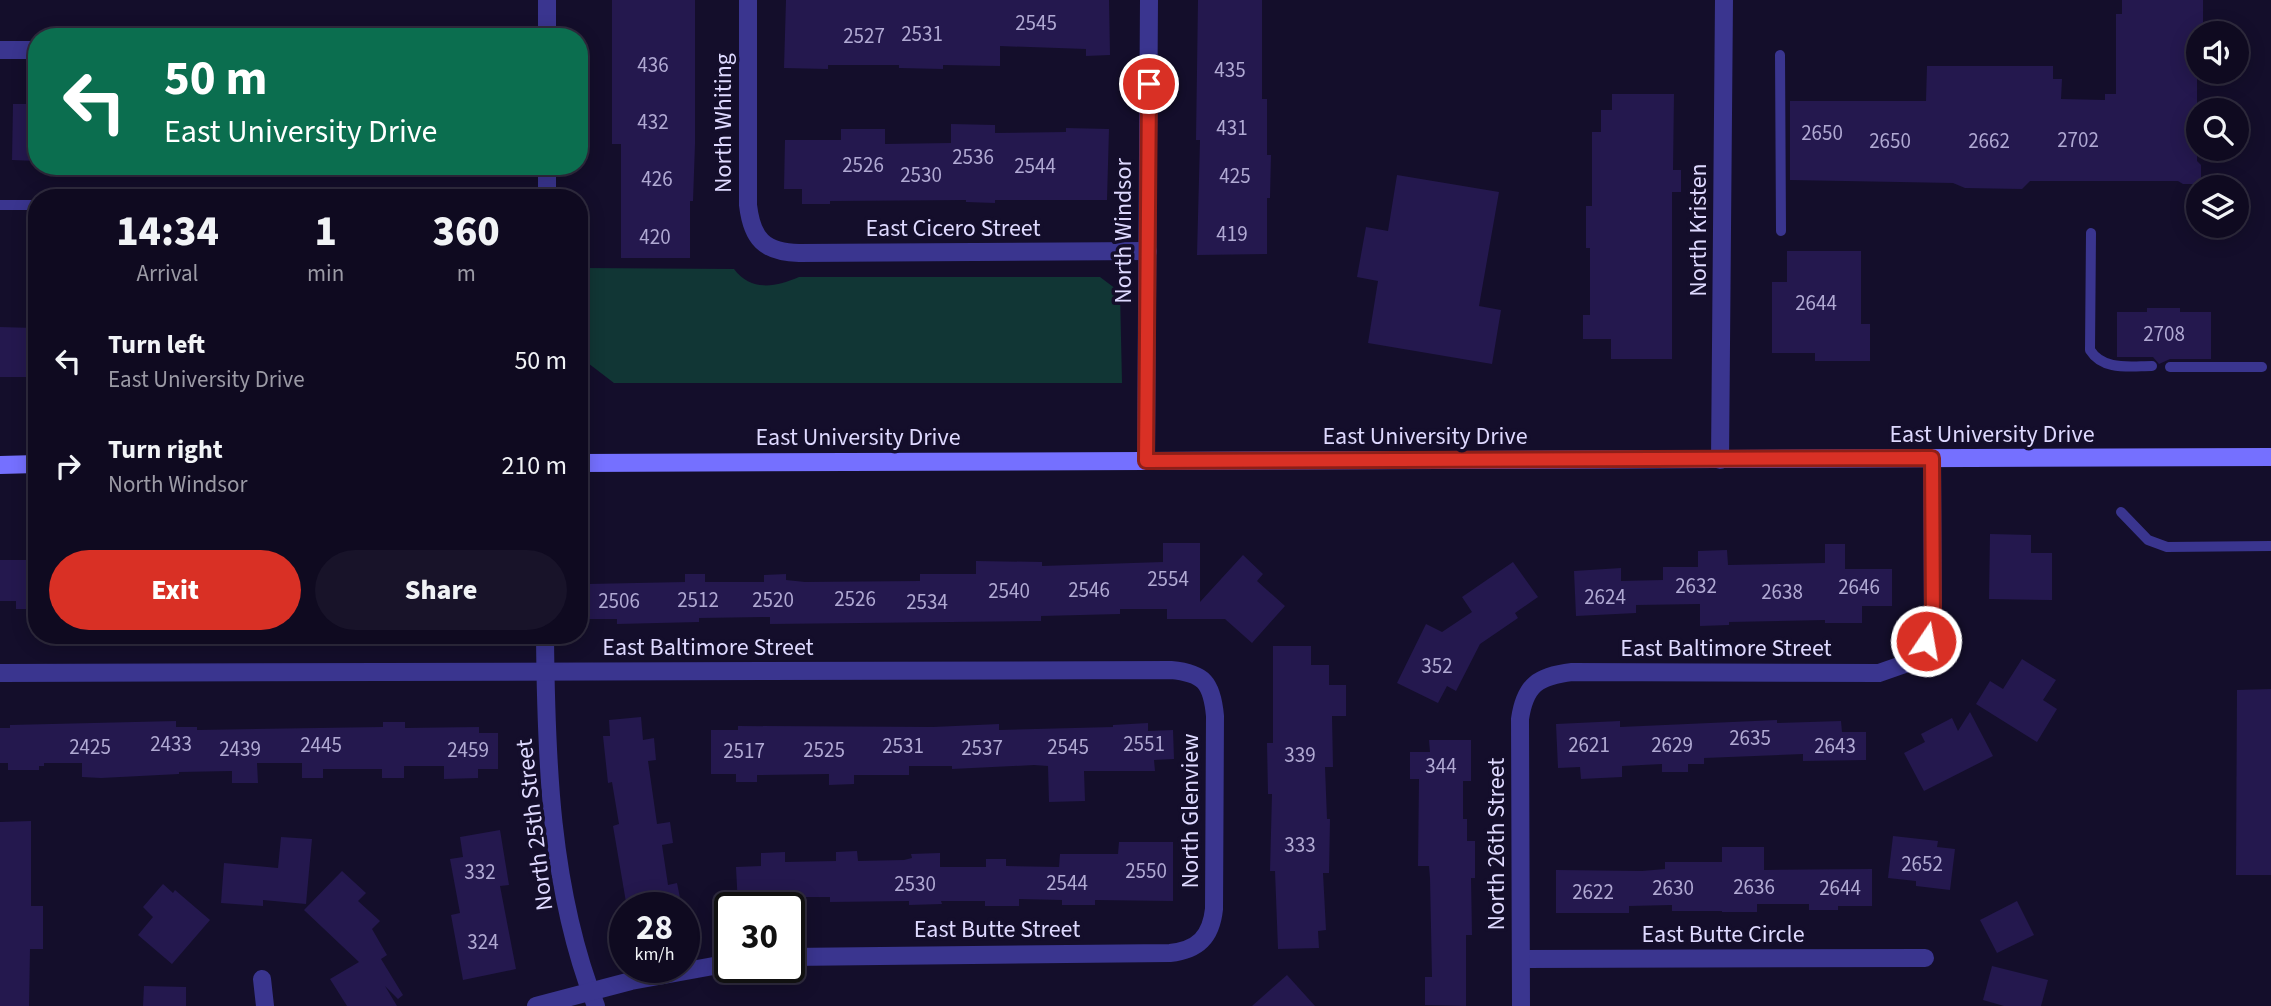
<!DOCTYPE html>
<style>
:root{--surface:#0f0a20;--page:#181329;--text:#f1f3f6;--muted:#9b9aa5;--line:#2f2b3e;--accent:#d93025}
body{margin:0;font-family:"Source Sans 3",sans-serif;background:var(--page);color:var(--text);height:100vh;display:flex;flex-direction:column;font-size:26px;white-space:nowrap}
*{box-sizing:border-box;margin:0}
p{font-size:23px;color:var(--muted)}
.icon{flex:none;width:38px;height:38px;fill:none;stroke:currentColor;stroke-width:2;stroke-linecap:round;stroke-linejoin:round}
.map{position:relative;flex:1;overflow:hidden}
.sheet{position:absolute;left:28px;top:189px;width:560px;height:455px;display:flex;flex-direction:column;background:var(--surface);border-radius:28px;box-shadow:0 4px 18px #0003,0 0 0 2px var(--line)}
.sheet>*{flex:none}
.hud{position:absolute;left:28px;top:28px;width:560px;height:147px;border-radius:28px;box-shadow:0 4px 18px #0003,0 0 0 2px var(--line);background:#0b6e4f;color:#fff;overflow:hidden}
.controls{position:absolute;left:2186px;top:21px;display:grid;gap:14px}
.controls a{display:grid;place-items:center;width:63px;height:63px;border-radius:50%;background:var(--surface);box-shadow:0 4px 18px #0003,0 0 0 2px var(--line);font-size:35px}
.speed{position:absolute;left:609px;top:892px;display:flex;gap:14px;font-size:35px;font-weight:700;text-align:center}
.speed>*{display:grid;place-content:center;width:91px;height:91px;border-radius:50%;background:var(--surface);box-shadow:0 4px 18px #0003,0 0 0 2px var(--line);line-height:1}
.speed small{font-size:18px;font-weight:400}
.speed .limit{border:4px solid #111;border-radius:10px;background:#fff;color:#111}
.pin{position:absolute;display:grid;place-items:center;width:60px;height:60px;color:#fff;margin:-30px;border:4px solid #fff;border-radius:50%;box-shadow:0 2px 7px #0007}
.me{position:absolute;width:77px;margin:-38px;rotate:12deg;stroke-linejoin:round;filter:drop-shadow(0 0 5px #0008)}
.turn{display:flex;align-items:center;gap:24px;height:147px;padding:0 21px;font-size:32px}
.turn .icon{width:91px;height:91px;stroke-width:2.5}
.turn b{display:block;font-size:49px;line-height:60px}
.eta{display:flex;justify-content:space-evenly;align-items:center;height:119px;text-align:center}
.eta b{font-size:42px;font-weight:800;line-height:49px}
.cta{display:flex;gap:14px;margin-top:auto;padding:14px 21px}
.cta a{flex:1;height:80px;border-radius:42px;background:var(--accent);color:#fff;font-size:28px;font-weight:800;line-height:80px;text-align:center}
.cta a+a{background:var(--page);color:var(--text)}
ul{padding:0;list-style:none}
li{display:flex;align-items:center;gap:21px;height:105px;padding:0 21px}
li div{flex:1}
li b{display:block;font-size:26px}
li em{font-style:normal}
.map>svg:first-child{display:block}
</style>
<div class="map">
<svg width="2271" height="1006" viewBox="0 0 2271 1006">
<rect width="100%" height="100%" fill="#140e2b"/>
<path fill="#113635" d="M583 268 734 269C751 292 776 287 799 277H1100L1120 292 1122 383H614L584 360Z"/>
<g fill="#24184e">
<polygon points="612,0 695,0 695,144 693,201 690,201 690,258 621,258 621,144 612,144"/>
<polygon points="786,0 1109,0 1110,55 1086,56 1086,49 1000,46 1000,66 943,65 943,69 899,68 899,65 828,65 828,69 784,68"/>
<polygon points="1198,0 1262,0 1262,99 1267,99 1267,155 1271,155 1270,198 1267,198 1267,254 1197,255 1200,140 1196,140"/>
<polygon points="2122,0 2203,0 2203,33 2198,33 2197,54 2197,161 2201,165 2201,184 2183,184 2178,181 2030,181 2022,189 1965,188 1953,183 1790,180 1790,101 1926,101 1927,66 2053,66 2053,79 2062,79 2061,99 2105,100 2105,94 2116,94 2116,14 2122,14"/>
<polygon points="1612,94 1674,94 1673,170 1681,170 1681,192 1672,192 1672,359 1611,359 1611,339 1583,339 1583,315 1590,315 1590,248 1586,248 1586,206 1592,206 1592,132 1601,132 1601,110 1612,110"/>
<polygon points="13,104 37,104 37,161 12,160"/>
<polygon points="951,124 995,125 995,133 1066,132 1066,128 1109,129 1107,200 995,200 995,203 966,202 966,200 830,201 830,204 802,204 802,189 784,189 785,140 841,140 841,129 885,129 885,144 951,143"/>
<polygon points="1397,175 1499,192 1479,306 1501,310 1492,364 1368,343 1378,281 1357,277 1366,227 1388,231"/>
<polygon points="1787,251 1861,251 1861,324 1870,324 1870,361 1815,361 1815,353 1772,353 1772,282 1787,282"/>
<polygon points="2147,308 2180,308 2180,312 2211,312 2211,359 2170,359 2159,364 2153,357 2117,357 2117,312 2147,312"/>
<polygon points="0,327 34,328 34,377 0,377"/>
<polygon points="1990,534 2031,535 2031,553 2052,553 2052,600 1989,599"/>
<polygon points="1163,543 1200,543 1200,602 1243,555 1263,574 1257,581 1285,606 1252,643 1225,619 1167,619 1167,609 1120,609 1120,614 1041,616 1041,621 770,624 770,617 699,618 699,622 617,624 617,619 588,619 588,584 685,582 685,574 705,574 705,582 764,582 764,575 786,574 786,580 805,582 920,581 920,574 976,574 976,561 1042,562 1042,566 1163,562"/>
<polygon points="1825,544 1845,544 1845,569 1892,569 1892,606 1862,606 1862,623 1825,623 1825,620 1729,622 1729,625 1700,626 1700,604 1636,605 1636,613 1576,616 1574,571 1621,568 1621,581 1663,580 1663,567 1698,567 1698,551 1727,550 1728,565 1825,563"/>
<polygon points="0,560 37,560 37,609 16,609 16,601 0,601"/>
<polygon points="1513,562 1538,597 1515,613 1518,618 1480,644 1456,691 1447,686 1438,703 1397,683 1426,624 1442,632 1472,612 1462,597"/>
<polygon points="1273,646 1311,646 1311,665 1329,665 1329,685 1346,685 1346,716 1332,716 1333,767 1325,767 1327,819 1330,819 1329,873 1323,873 1326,930 1318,931 1319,948 1278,949 1275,871 1270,871 1272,794 1268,794 1267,743 1273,743"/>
<polygon points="2022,659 2056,680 2043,700 2057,709 2037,742 1976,704 1990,681 2003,689"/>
<polygon points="2271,689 2271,875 2236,875 2237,690"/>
<polygon points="1970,712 1993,756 1924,791 1904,753 1925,742 1921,734 1952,718 1958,731"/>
<polygon points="641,717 643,740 654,738 656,760 648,761 657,824 670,822 673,843 662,845 668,885 677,883 682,908 627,908 613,826 619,824 612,782 608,783 603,736 610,736 609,720"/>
<polygon points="1777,720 1777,723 1841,721 1842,732 1866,732 1866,760 1803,761 1803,754 1704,758 1704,764 1688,764 1688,772 1662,772 1662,764 1622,766 1622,777 1581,779 1580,767 1558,768 1556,724 1620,721 1620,727"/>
<polygon points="176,721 176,727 197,727 197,730 383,727 383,722 405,722 405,728 479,727 479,733 498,733 498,769 478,769 478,778 444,779 444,766 404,766 404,778 382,778 382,769 323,769 323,778 302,778 302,763 257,763 258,783 232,783 232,771 179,772 179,774 101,778 82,777 82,763 44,763 44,766 39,766 39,770 8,770 8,763 0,763 0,728 10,728 10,725"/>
<polygon points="1148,723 1148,731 1173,730 1174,759 1154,760 1155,771 1084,771 1085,801 1049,802 1048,766 1034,765 952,769 952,766 909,766 909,775 854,775 854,784 829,785 829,774 757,775 757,782 736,782 736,774 711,774 711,730 738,730 738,726 933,727 999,724 999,730 1113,727 1113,725"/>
<polygon points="1429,740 1471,740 1471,781 1463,781 1463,819 1467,819 1467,841 1475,841 1475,878 1471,878 1472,935 1466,935 1466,1006 1425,1005 1425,977 1432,977 1430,878 1429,866 1418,866 1419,779 1410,779 1410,752 1430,752"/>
<polygon points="31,821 31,906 43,906 43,949 30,949 29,1006 0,1006 0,822"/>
<polygon points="500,830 509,885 500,886 516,969 463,980 451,915 460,913 450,859 463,857 460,837"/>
<polygon points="1893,836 1938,841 1937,847 1955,849 1950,890 1916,886 1916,881 1888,878"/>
<polygon points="281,837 312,839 306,904 263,900 263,906 221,903 224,863 278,868"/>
<polygon points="1119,842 1173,842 1173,901 1095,900 1095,905 1062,905 1062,900 1019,899 1019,906 985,906 985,901 941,901 942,904 909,905 909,901 830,902 830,897 791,897 792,908 760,908 760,905 738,906 736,867 761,866 761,853 785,852 785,862 836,861 836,852 857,851 858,861 904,860 912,858 911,854 940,853 940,867 986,867 986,859 1006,859 1006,866 1059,867 1060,854 1118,854"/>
<polygon points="1722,847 1764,847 1764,870 1872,869 1872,906 1838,906 1838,910 1809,910 1809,904 1757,904 1757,912 1722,912 1722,911 1672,911 1672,905 1629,906 1629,913 1556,913 1556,870 1642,871 1665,869 1665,862 1722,862"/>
<polygon points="342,871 366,893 358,901 380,921 372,929 387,955 381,959 403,995 398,999 385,986 397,1006 347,1006 330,979 359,962 304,910"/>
<polygon points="163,884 173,893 175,890 210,920 172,964 138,935 153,917 143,907"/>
<polygon points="2017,901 2034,935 1997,953 1980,920"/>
<polygon points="1992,966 2048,980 2041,1006 2004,1006 1983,1000"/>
<polygon points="1287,975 1315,1006 1252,1006"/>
<polygon points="144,986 186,987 186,1006 143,1006"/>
</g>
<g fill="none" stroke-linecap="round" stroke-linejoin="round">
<g stroke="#3a358f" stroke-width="10">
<polyline points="1780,55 1781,231"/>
<polyline points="0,205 37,205"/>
<path d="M2091 233 2090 350C2103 371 2130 366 2152 366"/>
<polyline points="2170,367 2262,367"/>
<polyline points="2121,512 2148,540 2167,547 2271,546"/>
</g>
<g stroke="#3a358f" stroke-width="18">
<path d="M748 0V205C752 239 764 252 799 253L1148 251"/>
<polyline points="547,37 547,0"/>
<polyline points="0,50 37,50"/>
<polyline points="547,198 547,166"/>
<polyline points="1720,460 1724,0"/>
<polyline points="1146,461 1149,0"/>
<path d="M545 635C546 759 550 890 596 1006"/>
<path d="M0 673 1171 670C1204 673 1212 683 1215 716L1214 909C1211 937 1198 950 1170 953L789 957"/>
<polyline points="1521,959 1925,958"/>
<polyline points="262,979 265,1006"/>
<polyline points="536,1006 631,981 730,963"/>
<path d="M1521 1006 1520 719C1525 685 1538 676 1572 672L1879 673 1919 659 1933 622 1932 458"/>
</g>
<g stroke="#7570ff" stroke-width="18">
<polyline points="579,463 2271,457"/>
<polyline points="0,465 37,464"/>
</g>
</g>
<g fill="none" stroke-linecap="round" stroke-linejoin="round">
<g stroke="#8d1f18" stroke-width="18">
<polyline id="route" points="1149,84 1146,461 1932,458 1933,622 1926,641"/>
</g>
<use href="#route" stroke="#d93025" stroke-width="12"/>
</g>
<g text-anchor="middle" stroke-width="7" stroke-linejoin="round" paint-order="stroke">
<g font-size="21" fill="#b0a9d3">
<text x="1036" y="30">2545</text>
<text x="922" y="41">2531</text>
<text x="864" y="43">2527</text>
<text x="653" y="72">436</text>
<text x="1230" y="77">435</text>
<text x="653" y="129">432</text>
<text x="1232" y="135">431</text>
<text x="1822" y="140">2650</text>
<text x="2078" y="147">2702</text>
<text x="1890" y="148">2650</text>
<text x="1989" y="148">2662</text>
<text x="973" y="164">2536</text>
<text x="863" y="172">2526</text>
<text x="1035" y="173">2544</text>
<text x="921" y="182">2530</text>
<text x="1235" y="183">425</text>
<text x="657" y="186">426</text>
<text x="1232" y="241">419</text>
<text x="655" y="244">420</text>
<text x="1816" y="310">2644</text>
<text x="2164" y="341">2708</text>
<text x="1168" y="586">2554</text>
<text x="1696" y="593">2632</text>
<text x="1859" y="594">2646</text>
<text x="1089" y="597">2546</text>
<text x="1009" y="598">2540</text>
<text x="1782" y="599">2638</text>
<text x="1605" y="604">2624</text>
<text x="855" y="606">2526</text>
<text x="698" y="607">2512</text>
<text x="773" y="607">2520</text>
<text x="619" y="608">2506</text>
<text x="927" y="609">2534</text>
<text x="1437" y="673">352</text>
<text x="1750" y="745">2635</text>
<text x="171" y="751">2433</text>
<text x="1144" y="751">2551</text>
<text x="321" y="752">2445</text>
<text x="1589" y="752">2621</text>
<text x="1672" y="752">2629</text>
<text x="903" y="753">2531</text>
<text x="1835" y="753">2643</text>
<text x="90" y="754">2425</text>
<text x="1068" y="754">2545</text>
<text x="982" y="755">2537</text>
<text x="240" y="756">2439</text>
<text x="468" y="757">2459</text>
<text x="824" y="757">2525</text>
<text x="744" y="758">2517</text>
<text x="1300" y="762">339</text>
<text x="1441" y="773">344</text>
<text x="1300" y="852">333</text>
<text x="1922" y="871">2652</text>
<text x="1146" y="878">2550</text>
<text x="480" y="879">332</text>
<text x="1067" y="890">2544</text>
<text x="915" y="891">2530</text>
<text x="1754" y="894">2636</text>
<text x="1673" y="895">2630</text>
<text x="1840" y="895">2644</text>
<text x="1593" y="899">2622</text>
<text x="483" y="949">324</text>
</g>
<g font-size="24" fill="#ded9ff" stroke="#140e2b">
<text transform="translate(723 123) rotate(-90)" y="8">North Whiting</text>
<text x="953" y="236">East Cicero Street</text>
<text transform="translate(1698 230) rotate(-90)" y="8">North Kristen</text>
<text transform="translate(1123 231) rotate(-90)" y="8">North Windsor</text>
<text x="1992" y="442">East University Drive</text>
<text x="1425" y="444">East University Drive</text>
<text x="858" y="445">East University Drive</text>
<text x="708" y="655">East Baltimore Street</text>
<text x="1726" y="656">East Baltimore Street</text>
<text transform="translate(1190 811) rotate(-90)" y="8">North Glenview</text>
<text transform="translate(534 825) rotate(-97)" y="8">North 25th Street</text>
<text transform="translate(1496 844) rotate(-90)" y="8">North 26th Street</text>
<text x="997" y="937">East Butte Street</text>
<text x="1723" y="942">East Butte Circle</text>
</g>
</g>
</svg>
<div class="controls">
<a><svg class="icon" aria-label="sound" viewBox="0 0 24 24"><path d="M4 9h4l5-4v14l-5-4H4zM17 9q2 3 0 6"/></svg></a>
<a><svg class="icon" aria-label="search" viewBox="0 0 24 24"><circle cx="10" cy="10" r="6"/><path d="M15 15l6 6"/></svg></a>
<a><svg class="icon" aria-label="layers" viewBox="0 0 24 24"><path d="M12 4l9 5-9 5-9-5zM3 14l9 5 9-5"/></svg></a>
</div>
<div class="speed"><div>28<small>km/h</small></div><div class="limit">30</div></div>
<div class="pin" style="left:1149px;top:84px;background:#d93025"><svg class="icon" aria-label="arrive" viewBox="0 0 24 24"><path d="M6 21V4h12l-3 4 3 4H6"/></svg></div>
<svg class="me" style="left:1926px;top:641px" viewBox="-20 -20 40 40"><circle r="17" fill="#d93025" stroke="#fff" stroke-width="3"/><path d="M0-11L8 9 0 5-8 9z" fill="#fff"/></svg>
<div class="hud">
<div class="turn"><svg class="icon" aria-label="left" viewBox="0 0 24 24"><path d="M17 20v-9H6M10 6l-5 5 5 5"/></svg><div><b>50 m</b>East University Drive</div></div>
</div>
<section class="sheet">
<div class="eta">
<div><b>14:34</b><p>Arrival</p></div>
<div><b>1</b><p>min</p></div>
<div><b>360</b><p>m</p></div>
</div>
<ul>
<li><svg class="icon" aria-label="left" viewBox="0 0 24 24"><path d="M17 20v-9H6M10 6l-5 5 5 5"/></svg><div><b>Turn left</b><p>East University Drive</p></div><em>50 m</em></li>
<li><svg class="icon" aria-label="right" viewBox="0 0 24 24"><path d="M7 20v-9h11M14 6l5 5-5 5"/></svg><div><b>Turn right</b><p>North Windsor</p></div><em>210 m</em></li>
</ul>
<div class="cta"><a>Exit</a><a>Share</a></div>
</section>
</div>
